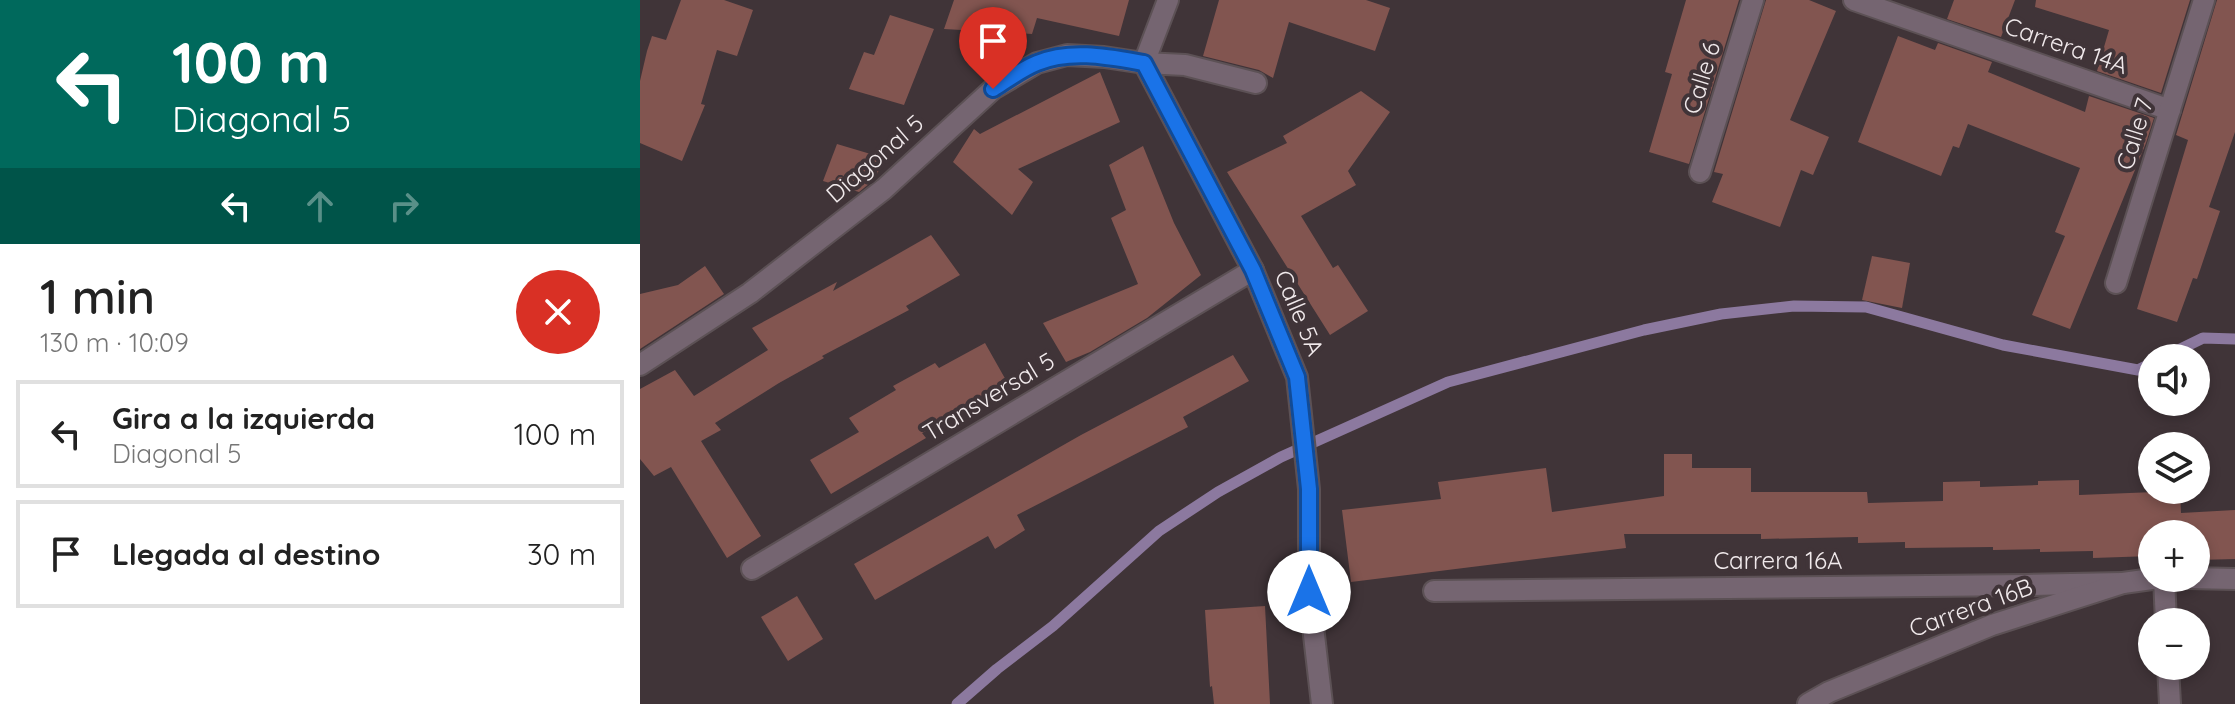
<!DOCTYPE html>
<html lang="es">
<meta charset="utf-8">
<style>
:root{--surface:#fff;--page:#f6f6f6;--text:#222;--muted:#767676;--line:#e0e0e0}
body{margin:0;font-family:Quicksand,sans-serif;background:var(--page);color:var(--text);height:100vh;display:flex;flex-direction:column;font-size:30px;white-space:nowrap}
*{box-sizing:border-box;margin:0}
p{font-size:26px;color:var(--muted)}
.icon{flex:none;width:44px;height:44px;fill:none;stroke:currentColor;stroke-width:2;stroke-linecap:round;stroke-linejoin:round}
.map{position:relative;flex:1;overflow:hidden}
.sheet{display:flex;flex-direction:column;background:var(--surface);width:640px}
.sheet>*{flex:none}
.banner{background:#00695c;color:#fff;overflow:hidden}
.fabs{position:absolute;left:1498px;top:344px;display:grid;gap:16px}
.fabs a{display:grid;place-items:center;width:72px;height:72px;border-radius:50%;background:var(--surface);box-shadow:0 4px 12px #0003;font-size:40px}
.pin{position:absolute;display:grid;place-items:center;width:68px;height:68px;color:#fff;margin:-82px -34px;border-radius:50% 50% 50% 0;rotate:-45deg;box-shadow:0 0 8px #0007}
.pin .icon{rotate:45deg}
.me{position:absolute;width:88px;margin:-44px;rotate:0deg;stroke-linejoin:round;filter:drop-shadow(0 0 6px #0008)}
.turn{display:flex;align-items:center;gap:28px;height:168px;padding:0 40px;font-size:36px}
.turn .icon{width:104px;height:104px;stroke-width:2.5}
.turn b{display:block;font-size:56px;line-height:68px}
.lanes{display:flex;align-items:center;height:76px;padding:0 40px;background:#0003;justify-content:center;gap:40px;direction:ltr}
.lanes .off{opacity:.35}
.round{display:grid;place-items:center;flex:none;width:84px;height:84px;border-radius:42px;background:var(--page)}
.headline{display:flex;align-items:center;justify-content:space-between;height:136px;padding:0 40px}
h1{font-size:48px;font-weight:600;line-height:60px}
ul{padding:0;list-style:none}
li{display:flex;align-items:center;gap:24px;height:108px;margin:0 16px 12px;padding:0 24px;border:4px solid var(--line);border-radius:0px}
li div{flex:1}
li b{display:block;font-size:30px}
li em{font-style:normal}
main{display:flex;flex:1;min-height:0}
.map>svg:first-child{display:block}
</style>
<main>
<section class="sheet">
<div class="banner">
<div class="turn"><svg class="icon" aria-label="left" viewBox="0 0 24 24"><path d="M17 20v-9H6M10 6l-5 5 5 5"/></svg><div><b>100 m</b>Diagonal 5</div></div>
<div class="lanes"><svg class="icon" aria-label="left" viewBox="0 0 24 24"><path d="M17 20v-9H6M10 6l-5 5 5 5"/></svg><svg class="icon off" aria-label="ahead" viewBox="0 0 24 24"><path d="M12 20V5M6 11l6-6 6 6"/></svg><svg class="icon off" aria-label="right" viewBox="0 0 24 24"><path d="M7 20v-9h11M14 6l5 5-5 5"/></svg></div>
</div>
<div class="headline"><div><h1>1 min</h1><p>130 m · 10:09</p></div><a class="round" style="background:#d93025;color:#fff"><svg class="icon" aria-label="close" viewBox="0 0 24 24"><path d="M6 6l12 12M18 6L6 18"/></svg></a></div>
<ul>
<li><svg class="icon" aria-label="left" viewBox="0 0 24 24"><path d="M17 20v-9H6M10 6l-5 5 5 5"/></svg><div><b>Gira a la izquierda</b><p>Diagonal 5</p></div><em>100 m</em></li>
<li><svg class="icon" aria-label="arrive" viewBox="0 0 24 24"><path d="M6 21V4h12l-3 4 3 4H6"/></svg><div><b>Llegada al destino</b></div><em>30 m</em></li>
</ul>
</section>
<div class="map">
<svg width="1595" height="704" viewBox="0 0 1595 704">
<rect width="100%" height="100%" fill="#403438"/>
<g fill="none" stroke-linecap="round" stroke-linejoin="round">
<g stroke="#8c799f" stroke-width="11">
<polyline points="1522,358 1563,338 1595,339"/>
<polyline points="317,704 357,669 413,626 519,531 578,492 641,457 808,382 1004,330 1081,314 1154,306 1226,307 1363,345 1498,370 1512,363"/>
</g>
</g>
<g fill="#825550">
<polygon points="41,0 84,0 113,10 97,56 77,50 61,104 65,105 42,161 0,143 0,81 7,51 12,36 26,40"/>
<polygon points="314,0 489,0 479,36 397,18 392,34 304,29"/>
<polygon points="579,0 726,0 750,8 735,51 649,22 633,78 619,70 563,56"/>
<polygon points="1046,0 1099,0 1049,164 1009,152 1032,74 1025,72"/>
<polygon points="1126,0 1169,0 1196,11 1150,120 1189,137 1173,175 1161,170 1140,227 1072,202 1083,174 1074,172"/>
<polygon points="1314,0 1375,0 1361,37 1307,19"/>
<polygon points="1396,0 1550,0 1521,93 1457,71 1469,30 1395,7"/>
<polygon points="1577,0 1595,0 1595,132 1569,207 1580,211 1557,279 1553,278 1537,322 1497,309 1548,140 1536,135"/>
<polygon points="250,15 294,29 264,105 209,89 224,52 234,55"/>
<polygon points="1258,36 1295,50 1298,43 1352,62 1348,72 1445,112 1449,96 1514,118 1506,143 1430,329 1392,315 1425,236 1415,232 1440,168 1328,124 1319,148 1313,146 1301,176 1218,142"/>
<polygon points="460,72 480,122 378,169 393,182 372,215 313,162 334,129 340,134"/>
<polygon points="721,91 750,112 708,171 716,185 661,216 693,268 698,265 728,311 690,335 587,172 647,143 643,136"/>
<polygon points="197,144 244,158 235,179 219,192 183,181"/>
<polygon points="503,146 534,223 561,275 507,318 450,352 426,362 403,323 498,284 471,218 486,210 469,165"/>
<polygon points="291,235 320,275 266,306 269,310 182,356 184,358 139,383 75,423 81,430 61,441 121,536 87,558 31,467 14,476 0,459 0,389 35,370 54,396 128,350 112,328 197,282 193,291"/>
<polygon points="1232,256 1270,263 1262,308 1222,300"/>
<polygon points="65,266 84,294 0,349 0,294 38,285"/>
<polygon points="345,343 367,382 326,404 329,408 282,433 286,438 191,494 170,460 219,432 209,418 256,390 253,386 295,363 299,368"/>
<polygon points="593,355 609,381 543,417 548,427 377,515 385,530 355,549 348,536 235,600 214,564 441,435"/>
<polygon points="1024,454 1052,454 1052,468 1111,468 1111,492 1227,492 1228,503 1303,501 1303,482 1340,481 1340,487 1398,485 1398,481 1439,480 1439,495 1540,491 1541,513 1595,510 1595,559 1557,560 1556,534 1512,534 1512,556 1453,558 1453,551 1400,552 1400,549 1353,550 1353,547 1265,548 1265,542 1218,543 1218,537 1121,539 1121,534 984,534 986,548 711,582 702,510 801,499 798,482 906,468 912,512 1024,496"/>
<polygon points="157,596 183,639 148,661 121,617"/>
<polygon points="625,606 630,704 574,704 572,686 570,687 565,610"/>
</g>
<g fill="none" stroke-linecap="round" stroke-linejoin="round">
<g stroke="#5c5155" stroke-width="24">
<g id="minor">
<polyline points="528,0 504,63 613,270 657,377 669,489 669,592 682,704"/>
<polyline points="1214,0 1530,110"/>
<polyline points="1060,172 1113,0"/>
<polyline points="1476,283 1564,0"/>
<polyline points="0,365 110,293 244,189 353,89 397,63 427,55 464,57 504,63 545,65 616,83"/>
<polyline points="112,569 613,270"/>
<polyline points="1524,578 1526,622"/>
<polyline points="1548,578 1595,579"/>
<polyline points="794,591 1386,585 1483,583"/>
<polyline points="1528,666 1530,704"/>
<polyline points="1168,704 1189,692 1352,625 1483,583 1519,578"/>
</g>
</g>
<use href="#minor" stroke="#756571" stroke-width="20"/>
</g>
<g fill="none" stroke-linecap="round" stroke-linejoin="round">
<g stroke="#114b97" stroke-width="20">
<path id="route" d="M353 89C367 80 382 69 397 63 431 49 469 57 504 63L613 270 657 377 669 489V592"/>
</g>
<use href="#route" stroke="#1a73e8" stroke-width="14"/>
</g>
<g text-anchor="middle" stroke-width="8" stroke-linejoin="round" paint-order="stroke">
<g font-size="24" fill="#f1eaec" stroke="#403438">
<text transform="translate(1426 46) rotate(19)" y="8">Carrera 14A</text>
<text transform="translate(1062 78) rotate(-73)" y="8">Calle 6</text>
<text transform="translate(1495 134) rotate(-73)" y="8">Calle 7</text>
<text transform="translate(235 159) rotate(-41)" y="8">Diagonal 5</text>
<text transform="translate(659 313) rotate(67)" y="8">Calle 5A</text>
<text transform="translate(349 397) rotate(-31)" y="8">Transversal 5</text>
<text x="1138" y="569">Carrera 16A</text>
<text transform="translate(1331 608) rotate(-20)" y="8">Carrera 16B</text>
</g>
</g>
</svg>
<div class="fabs">
<a><svg class="icon" aria-label="sound" viewBox="0 0 24 24"><path d="M4 9h4l5-4v14l-5-4H4zM17 9q2 3 0 6"/></svg></a>
<a><svg class="icon" aria-label="layers" viewBox="0 0 24 24"><path d="M12 4l9 5-9 5-9-5zM3 14l9 5 9-5"/></svg></a>
<a>+</a>
<a>−</a>
</div>
<div class="pin" style="left:353px;top:89px;background:#d93025"><svg class="icon" aria-label="arrive" viewBox="0 0 24 24"><path d="M6 21V4h12l-3 4 3 4H6"/></svg></div>
<svg class="me" style="left:669px;top:592px" viewBox="-20 -20 40 40"><circle r="19" fill="#fff"/><path d="M0-13L10 11 0 6-10 11z" fill="#1a73e8"/></svg>
</div>
</main>
